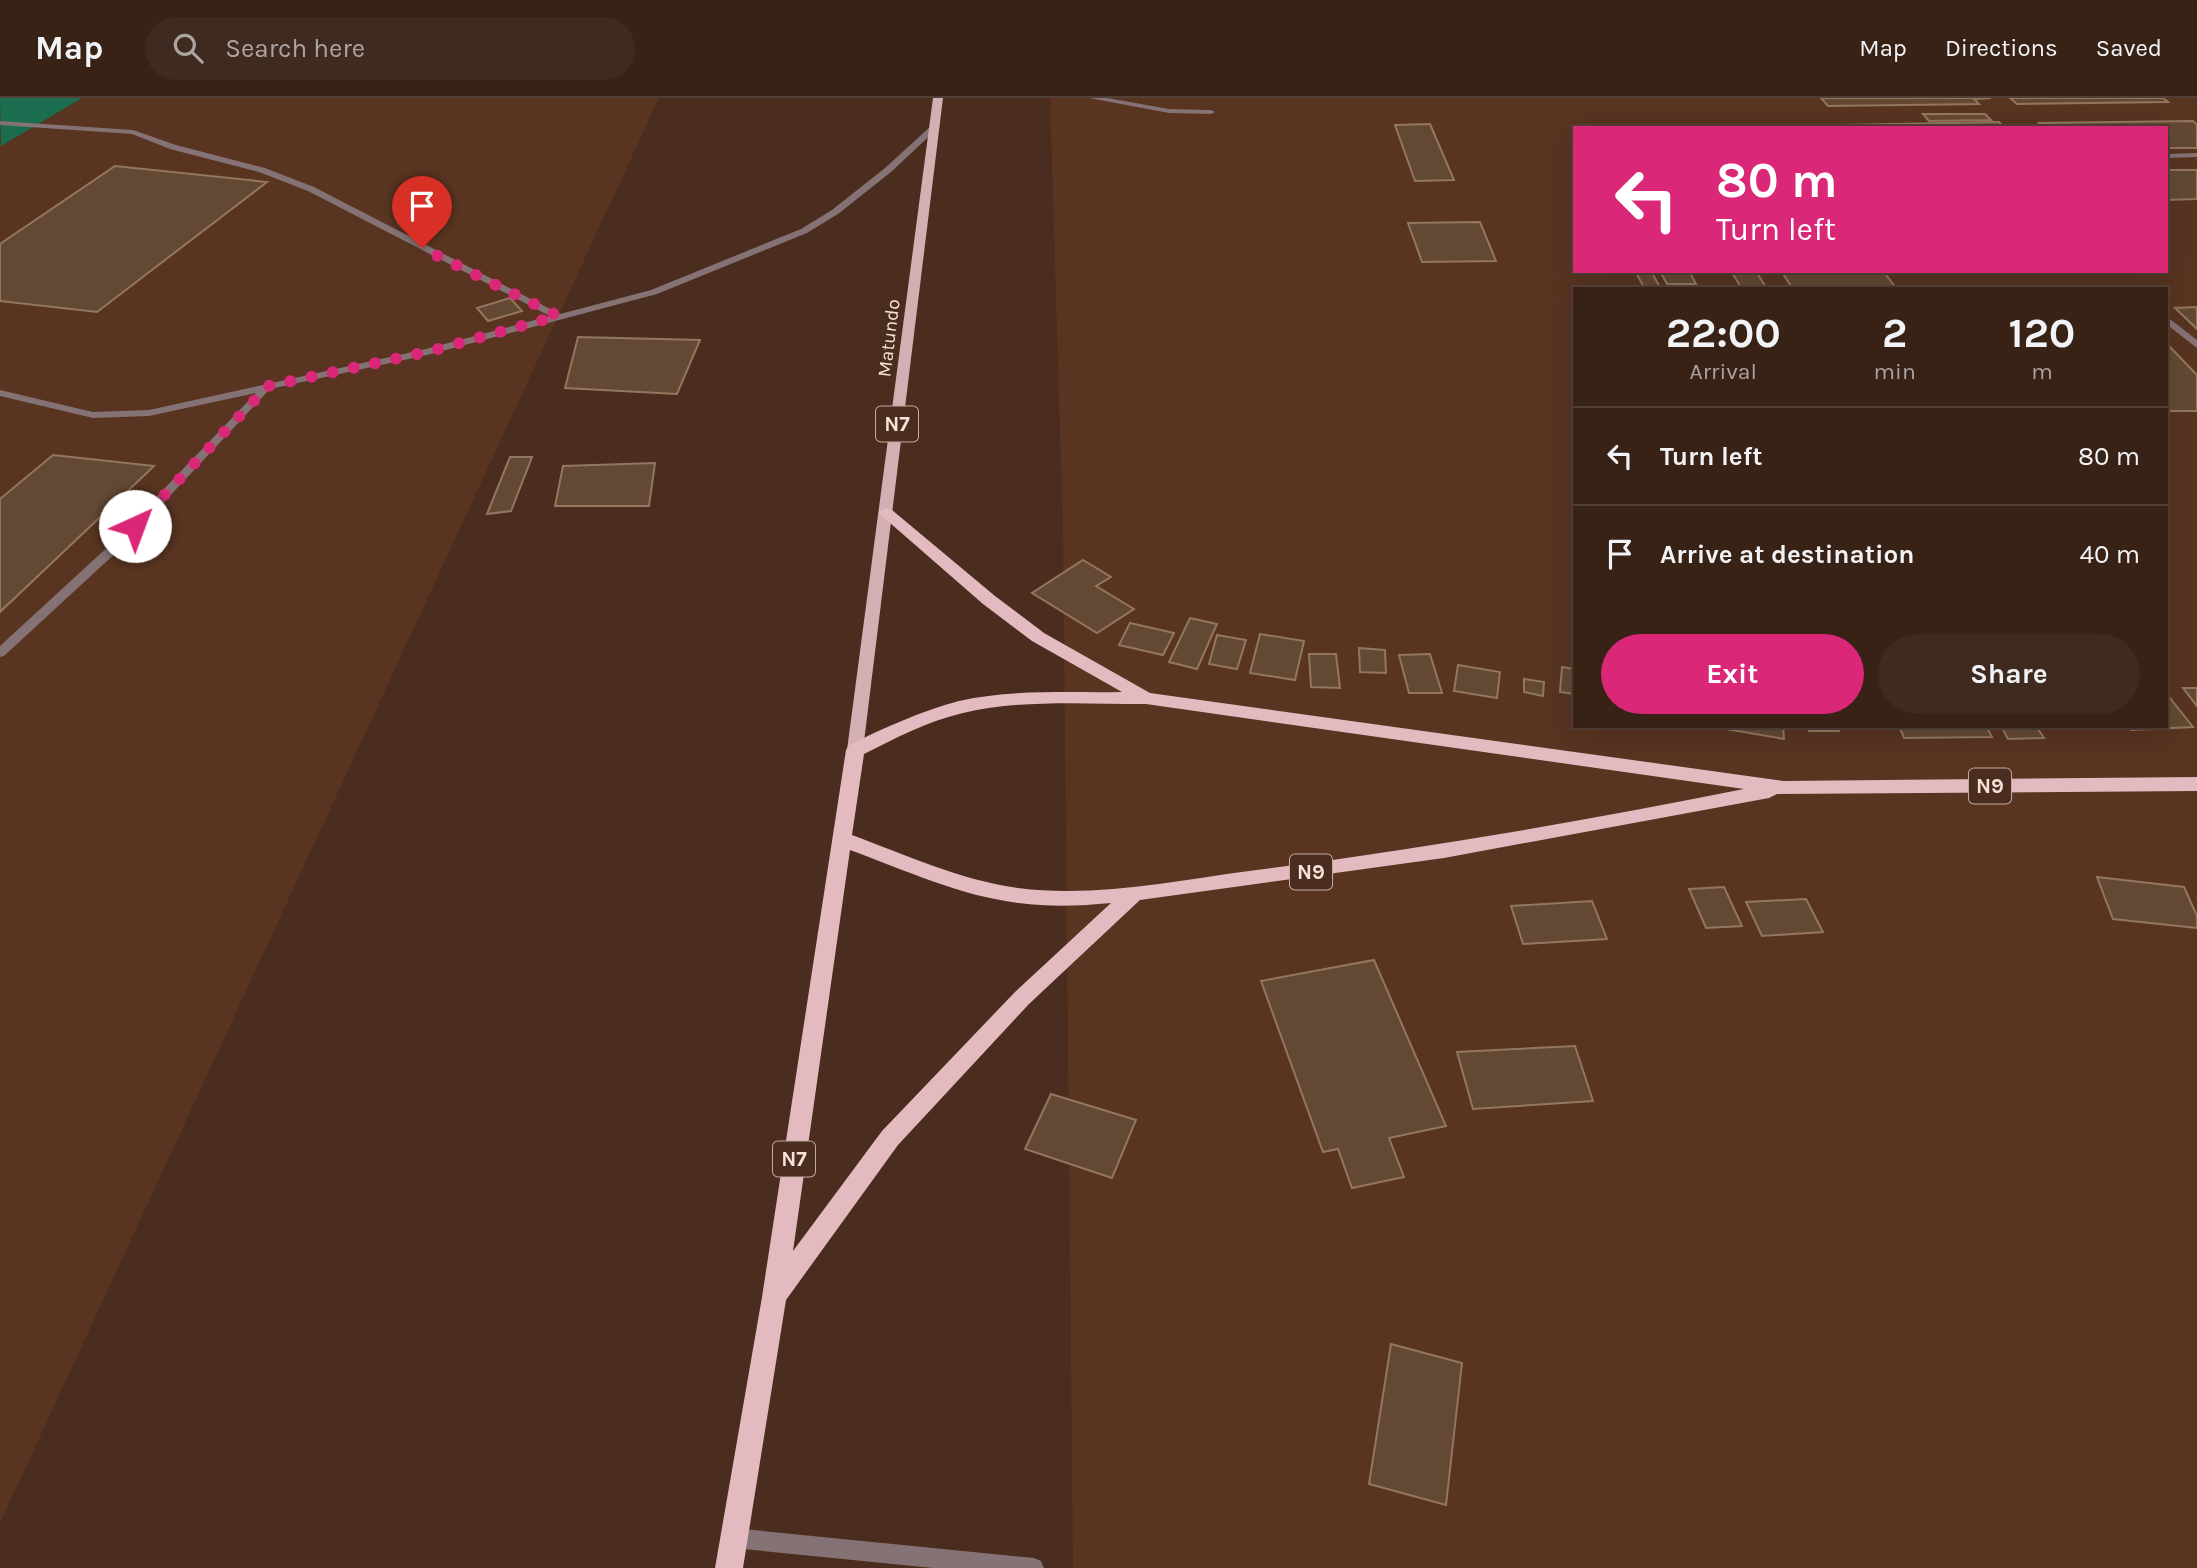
<!DOCTYPE html>
<style>
:root{--surface:#382216;--page:#3f2a1f;--text:#f1f3f6;--muted:#aba4a1;--line:#523f35;--accent:#db2777}
body{margin:0;font-family:Karla,sans-serif;background:var(--page);color:var(--text);height:100vh;display:flex;flex-direction:column;font-size:26px;white-space:nowrap}
*{box-sizing:border-box;margin:0}
p{font-size:23px;color:var(--muted)}
.icon{flex:none;width:38px;height:38px;fill:none;stroke:currentColor;stroke-width:2;stroke-linecap:round;stroke-linejoin:round}
.map{position:relative;flex:1;overflow:hidden}
.panel{position:absolute;left:1573px;top:189px;width:595px;height:441px;display:flex;flex-direction:column;background:var(--surface);border-radius:0px;box-shadow:0 7px 28px #0002,0 0 0 2px var(--line)}
.panel>*{flex:none}
.banner{position:absolute;left:1573px;top:28px;width:595px;height:147px;border-radius:0px;box-shadow:0 7px 28px #0002,0 0 0 2px var(--line);background:#db2777;color:#fff;overflow:hidden}
.pin{position:absolute;display:grid;place-items:center;width:60px;height:60px;color:#fff;margin:-72px -30px;border-radius:50% 50% 50% 0;rotate:-45deg;box-shadow:0 0 7px #0007}
.pin .icon{rotate:45deg}
.me{position:absolute;width:77px;margin:-38px;rotate:43deg;stroke-linejoin:round;filter:drop-shadow(0 0 5px #0008)}
.turn{display:flex;align-items:center;gap:24px;height:147px;padding:0 28px;font-size:32px}
.turn .icon{width:91px;height:91px;stroke-width:2.5}
.turn b{display:block;font-size:49px;line-height:60px}
.eta{display:flex;justify-content:space-evenly;align-items:center;height:119px;text-align:center}
.eta b{font-size:42px;font-weight:700;line-height:49px}
.cta{display:flex;gap:14px;margin-top:auto;padding:14px 28px}
.cta a{flex:1;height:80px;border-radius:42px;background:var(--accent);color:#fff;font-size:28px;font-weight:700;line-height:80px;text-align:center}
.cta a+a{background:var(--page);color:var(--text)}
ul{padding:0;list-style:none}
li{display:flex;align-items:center;gap:21px;height:98px;padding:0 28px;border-top:2px solid var(--line)}
li div{flex:1}
li b{display:block;font-size:26px}
li em{font-style:normal}
header{display:flex;align-items:center;gap:42px;box-sizing:border-box;height:98px;padding:0 35px;background:var(--surface);border-bottom:2px solid var(--line)}
header strong{font-size:33px}
nav{display:flex;gap:38px;margin-inline-start:auto;font-size:24px}
.search{width:490px;height:63px;background:var(--page);display:flex;align-items:center;gap:18px;box-sizing:border-box;padding:0 24px;border-radius:38px;color:var(--muted);font-size:26px}
.map>svg:first-child{display:block}
</style>
<header>
<strong>Map</strong>
<div class="search"><svg class="icon" aria-label="search" viewBox="0 0 24 24"><circle cx="10" cy="10" r="6"/><path d="M15 15l6 6"/></svg>Search here</div>
<nav><a>Map</a><a>Directions</a><a>Saved</a></nav>
</header>
<div class="map">
<svg width="2197" height="1470" viewBox="0 0 2197 1470">
<rect width="100%" height="100%" fill="#4a2d1e"/>
<g fill="#583421" fill-rule="evenodd">
<polygon points="0,0 659,0 0,1425"/>
<path d="M1050 0H2197V1470H1073L1063 435ZM1575 30H2166V173H1575ZM1575 191H2166V628H1575Z"/>
</g>
<polygon fill="#1a6d4e" points="0,0 82,0 1,48"/>
<g fill="#634933" stroke="#93765f" stroke-width="2">
<polygon points="1821,0 1991,0 1974,1 1979,6 1828,8"/>
<polygon points="2010,0 2163,0 2168,4 2017,6"/>
<polygon points="1923,16 1985,16 1991,22 1929,23"/>
<polygon points="2193,23 2197,27 2197,50 2166,50 2166,30 2043,30 2039,25"/>
<polygon points="1999,24 2004,30 1847,30 1844,27"/>
<polygon points="1430,26 1454,82 1415,83 1395,27"/>
<polygon points="115,68 267,84 97,214 0,203 0,146"/>
<polygon points="2166,72 2197,72 2197,101 2166,102"/>
<polygon points="1480,124 1496,163 1422,164 1408,125"/>
<polygon points="1635,173 1651,173 1661,191 1645,191"/>
<polygon points="1660,173 1689,173 1696,186 1667,186"/>
<polygon points="1731,173 1756,173 1767,191 1742,191"/>
<polygon points="1781,173 1883,173 1897,191 1793,191"/>
<polygon points="510,200 522,213 488,223 477,210"/>
<polygon points="2197,209 2197,231 2175,210"/>
<polygon points="578,239 700,242 677,296 565,290"/>
<polygon points="2166,245 2197,277 2197,313 2166,313"/>
<polygon points="53,357 154,368 0,514 0,401"/>
<polygon points="510,359 532,359 511,413 487,416"/>
<polygon points="655,365 649,408 555,408 563,368"/>
<polygon points="1083,462 1111,479 1096,488 1134,511 1097,535 1032,495"/>
<polygon points="1190,520 1217,526 1197,571 1169,564"/>
<polygon points="1130,525 1174,535 1163,557 1119,547"/>
<polygon points="1260,536 1304,543 1295,582 1250,575"/>
<polygon points="1217,537 1246,542 1237,571 1209,566"/>
<polygon points="1359,550 1385,552 1386,575 1360,574"/>
<polygon points="1309,556 1336,556 1340,590 1311,589"/>
<polygon points="1430,556 1442,595 1409,595 1399,557"/>
<polygon points="1458,567 1500,574 1497,600 1454,593"/>
<polygon points="1562,569 1575,571 1575,596 1560,594"/>
<polygon points="1524,581 1544,584 1543,598 1524,594"/>
<polygon points="2183,590 2197,590 2197,608"/>
<polygon points="2166,595 2193,629 2131,632 2128,628 2166,628"/>
<polygon points="1720,628 1783,628 1784,641 1720,630"/>
<polygon points="1807,628 1837,628 1839,633 1809,633"/>
<polygon points="1899,628 1986,628 1992,639 1904,640"/>
<polygon points="2001,628 2036,628 2044,640 2008,641"/>
<polygon points="2097,779 2184,789 2197,818 2197,830 2113,821"/>
<polygon points="1724,789 1742,828 1706,830 1689,791"/>
<polygon points="1806,801 1823,834 1762,838 1746,804"/>
<polygon points="1592,803 1607,841 1523,846 1511,808"/>
<polygon points="1374,862 1446,1028 1389,1040 1404,1079 1352,1090 1338,1051 1323,1054 1261,883"/>
<polygon points="1575,948 1593,1003 1473,1011 1457,954"/>
<polygon points="1051,996 1136,1022 1112,1080 1025,1051"/>
<polygon points="1391,1246 1462,1265 1446,1407 1369,1386"/>
</g>
<g fill="none" stroke-linecap="round" stroke-linejoin="round">
<g fill="#847274" fill-rule="evenodd">
<polygon points="1089,0 1107,0 1169,11 1211,12 1215,14 1211,16 1169,15"/>
<polygon points="0,23 133,32 176,47 265,70 314,89 560,216 651,192 801,131 832,112 885,70 931,28 938,30 891,74 838,116 807,135 657,196 427,257 270,291 120,451 4,558 0,559 0,548 112,445 256,295 149,318 93,320 0,298 0,292 93,314 149,312 426,251 550,218 308,93 259,74 170,51 132,36 0,27"/>
<polygon points="2197,55 2197,59 2166,60 2166,56"/>
<polygon points="2166,218 2197,242 2197,250 2166,226"/>
<polygon points="733,1430 1034,1460 1041,1463 1044,1470 933,1470 733,1450 726,1447 723,1440 726,1433"/>
</g>
<polygon fill="#d2afb3" fill-rule="evenodd" points="933,0 943,0 863,652 855,658 847,652"/>
<path fill="#e2babf" fill-rule="evenodd" d="M887 410 892 412 995 498 1044 535 1150 595 1784 683 2197 679V693L1777 696 1769 700 1444 760 1140 802 1029 906 898 1047 786 1202 743 1470H715L762 1199 846 652 849 647C884 630 921 613 959 603 1012 591 1068 595 1122 594L1032 543 983 506 882 418 879 415 882 412ZM1146 606 1744 691C1580 724 1415 752 1249 773 1174 783 1094 800 1018 790 960 782 906 757 852 737L864 656C896 640 928 623 963 615 1022 601 1086 606 1146 606ZM850 752C905 772 960 798 1019 805 1050 809 1080 808 1111 805L1015 894 882 1033 793 1153Z"/>
</g>
<g fill="none" stroke-linecap="round" stroke-linejoin="round">
<polyline stroke="#db2777" stroke-width="12" stroke-dasharray="0 21.6" points="135,428 268,288 427,254 558,218 422,150"/>
</g>
<g text-anchor="middle" stroke-width="7" stroke-linejoin="round" paint-order="stroke">
<g font-size="19" fill="#f6e2d9" stroke="#4a2d1e">
<text transform="translate(888 240) rotate(-83)" y="7">Matundo</text>
</g>
<g fill="#4a2d1e" stroke="#c2aca1" stroke-width="2">
<rect x="876" y="308.5" width="42" height="35" rx="5"/>
<rect x="1969" y="670.5" width="42" height="35" rx="5"/>
<rect x="1290" y="756.5" width="42" height="35" rx="5"/>
<rect x="773" y="1043.5" width="42" height="35" rx="5"/>
</g>
<g font-size="21" font-weight="bold" fill="#f6e2d9">
<text x="897" y="333">N7</text>
<text x="1990" y="695">N9</text>
<text x="1311" y="781">N9</text>
<text x="794" y="1068">N7</text>
</g>
</g>
</svg>
<div class="pin" style="left:422px;top:150px;background:#d93025"><svg class="icon" aria-label="arrive" viewBox="0 0 24 24"><path d="M6 21V4h12l-3 4 3 4H6"/></svg></div>
<svg class="me" style="left:135px;top:428px" viewBox="-20 -20 40 40"><circle r="19" fill="#fff"/><path d="M0-13L10 11 0 6-10 11z" fill="#db2777"/></svg>
<div class="banner">
<div class="turn"><svg class="icon" aria-label="left" viewBox="0 0 24 24"><path d="M17 20v-9H6M10 6l-5 5 5 5"/></svg><div><b>80 m</b>Turn left</div></div>
</div>
<section class="panel">
<div class="eta">
<div><b>22:00</b><p>Arrival</p></div>
<div><b>2</b><p>min</p></div>
<div><b>120</b><p>m</p></div>
</div>
<ul>
<li><svg class="icon" aria-label="left" viewBox="0 0 24 24"><path d="M17 20v-9H6M10 6l-5 5 5 5"/></svg><div><b>Turn left</b></div><em>80 m</em></li>
<li><svg class="icon" aria-label="arrive" viewBox="0 0 24 24"><path d="M6 21V4h12l-3 4 3 4H6"/></svg><div><b>Arrive at destination</b></div><em>40 m</em></li>
</ul>
<div class="cta"><a>Exit</a><a>Share</a></div>
</section>
</div>
